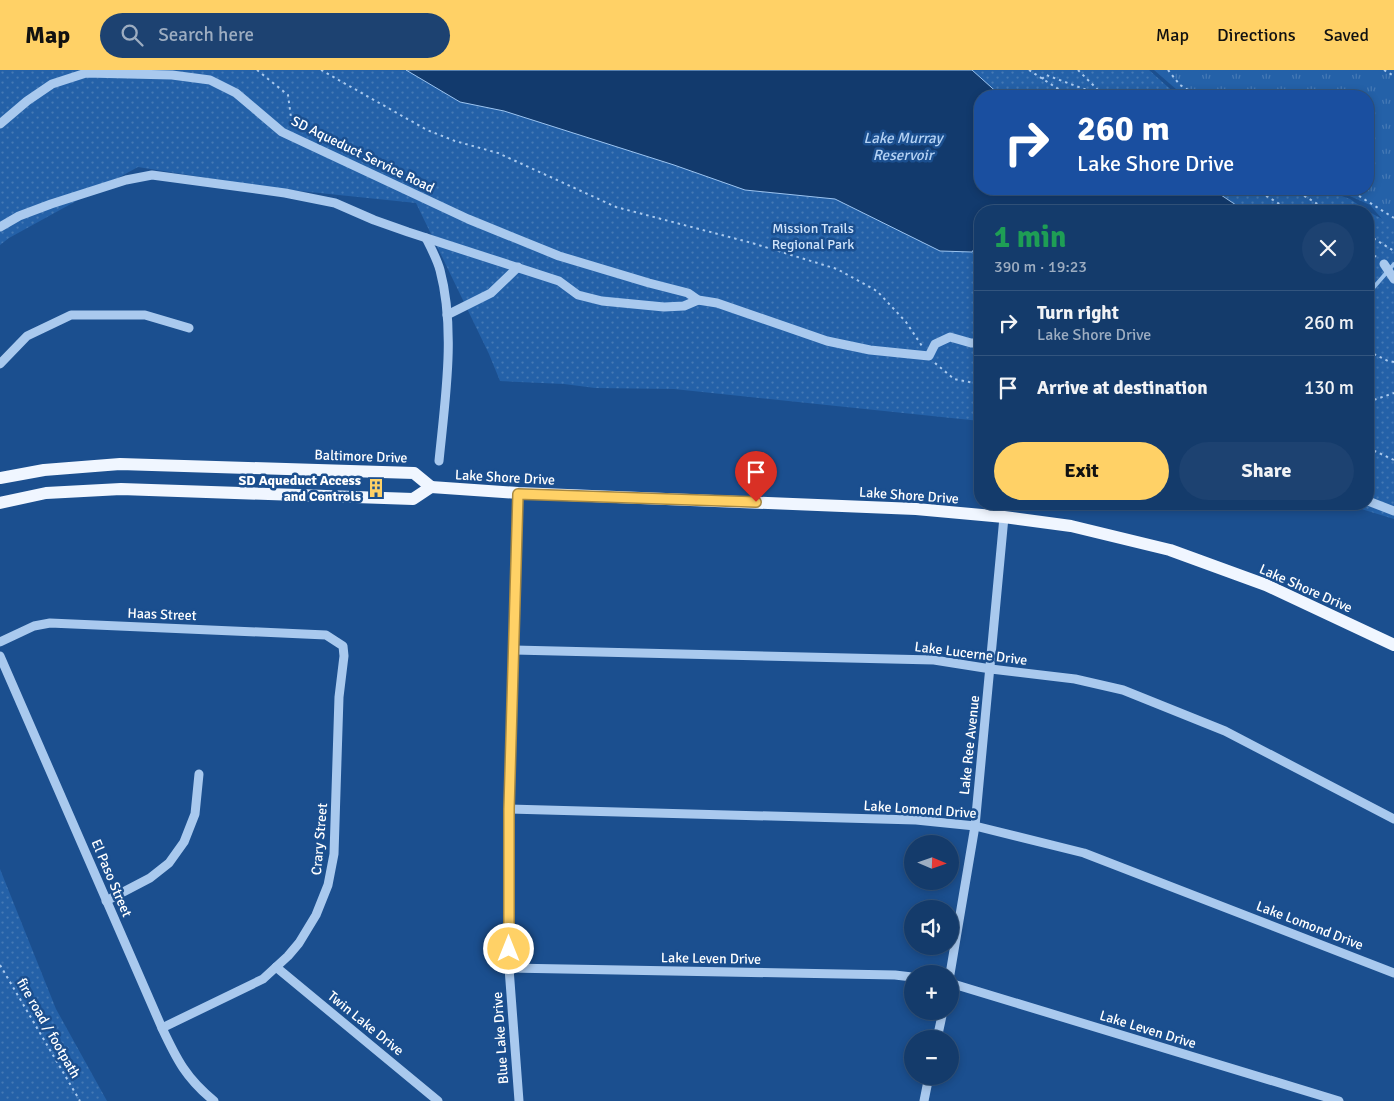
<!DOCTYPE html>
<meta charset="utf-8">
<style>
:root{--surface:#143b6b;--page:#1d4271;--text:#f1f3f6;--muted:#9dadc1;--line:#33557e;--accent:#ffd166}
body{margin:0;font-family:Signika,sans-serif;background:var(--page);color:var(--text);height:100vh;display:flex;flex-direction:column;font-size:19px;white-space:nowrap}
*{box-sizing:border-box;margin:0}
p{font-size:16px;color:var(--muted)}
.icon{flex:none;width:28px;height:28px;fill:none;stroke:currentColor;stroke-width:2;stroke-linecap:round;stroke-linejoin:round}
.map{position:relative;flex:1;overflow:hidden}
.sheet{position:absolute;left:974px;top:135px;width:400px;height:305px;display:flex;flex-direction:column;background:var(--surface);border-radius:20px;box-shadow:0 2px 8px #0003,0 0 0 1px var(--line)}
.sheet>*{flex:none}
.hud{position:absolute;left:974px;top:20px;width:400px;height:105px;border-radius:20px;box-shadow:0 2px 8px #0003,0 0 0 1px var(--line);background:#1a4fa0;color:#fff;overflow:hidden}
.needle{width:32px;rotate:92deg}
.fabs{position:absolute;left:904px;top:765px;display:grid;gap:10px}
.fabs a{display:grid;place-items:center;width:55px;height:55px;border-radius:50%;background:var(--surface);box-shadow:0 2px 8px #0003,0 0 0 1px var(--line);font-size:25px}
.pin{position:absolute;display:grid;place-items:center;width:42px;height:42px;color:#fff;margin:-51px -21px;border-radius:50% 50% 50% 0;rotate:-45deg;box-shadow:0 0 5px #0007}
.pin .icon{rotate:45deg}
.me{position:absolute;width:55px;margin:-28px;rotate:0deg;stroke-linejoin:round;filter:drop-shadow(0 0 4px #0008)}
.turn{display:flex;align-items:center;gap:18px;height:105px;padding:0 20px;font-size:22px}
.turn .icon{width:65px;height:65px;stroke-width:2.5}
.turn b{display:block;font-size:35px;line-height:42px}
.round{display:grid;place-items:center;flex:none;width:52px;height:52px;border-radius:26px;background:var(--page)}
.summary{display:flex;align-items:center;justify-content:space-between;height:85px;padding:0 20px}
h1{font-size:30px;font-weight:700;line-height:38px;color:#1e9e55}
.action{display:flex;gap:10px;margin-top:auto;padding:10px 20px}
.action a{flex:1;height:58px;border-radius:30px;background:var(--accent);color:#111;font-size:20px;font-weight:700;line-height:58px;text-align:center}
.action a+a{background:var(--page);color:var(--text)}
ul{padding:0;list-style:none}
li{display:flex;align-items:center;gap:15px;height:65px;padding:0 20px;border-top:1px solid var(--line)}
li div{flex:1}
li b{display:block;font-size:19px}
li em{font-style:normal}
header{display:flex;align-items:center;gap:30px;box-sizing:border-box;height:70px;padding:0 25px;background:var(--accent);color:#111}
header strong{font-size:24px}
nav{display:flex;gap:28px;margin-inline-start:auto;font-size:18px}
.search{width:350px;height:45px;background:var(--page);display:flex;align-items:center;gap:12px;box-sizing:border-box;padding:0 18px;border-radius:28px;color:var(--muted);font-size:19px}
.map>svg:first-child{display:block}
</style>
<header>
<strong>Map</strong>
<div class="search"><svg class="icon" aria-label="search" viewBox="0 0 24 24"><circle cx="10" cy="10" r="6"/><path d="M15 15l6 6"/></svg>Search here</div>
<nav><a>Map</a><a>Directions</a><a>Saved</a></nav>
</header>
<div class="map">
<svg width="1394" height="1031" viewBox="0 0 1394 1031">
<defs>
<pattern id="grass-tufts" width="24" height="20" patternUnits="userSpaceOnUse" patternTransform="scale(1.25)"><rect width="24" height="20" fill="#2461a8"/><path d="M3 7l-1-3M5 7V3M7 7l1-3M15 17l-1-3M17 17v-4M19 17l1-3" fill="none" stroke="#4579b5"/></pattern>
<pattern id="park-dots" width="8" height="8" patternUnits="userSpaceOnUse" patternTransform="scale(1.25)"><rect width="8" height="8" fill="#2461a8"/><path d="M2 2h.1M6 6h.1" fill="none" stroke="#4579b5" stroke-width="1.8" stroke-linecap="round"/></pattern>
<pattern id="building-back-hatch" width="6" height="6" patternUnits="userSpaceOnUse" patternTransform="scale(1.25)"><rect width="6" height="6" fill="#2a66ad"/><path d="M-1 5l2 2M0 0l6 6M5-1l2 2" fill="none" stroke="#4a7db9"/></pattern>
</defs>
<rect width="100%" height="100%" fill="#1b4f8f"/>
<polygon fill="url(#grass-tufts)" points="1154,0 1394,0 1394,163 1370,135 1334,119 1368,119 1368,26 1184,26"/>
<g fill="url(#park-dots)">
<polygon points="0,0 1149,0 1178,26 980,26 980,119 1323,119 1350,129 1369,142 1394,155 1394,449 1345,434 1368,434 1368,141 980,141 980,351 674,319 595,318 564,314 500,311 489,284 416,133 271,118 138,97 9,168 0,175"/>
<polygon points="0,799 56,939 107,1031 0,1031"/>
</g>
<polygon fill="#123a6d" stroke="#9cc4f0" points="406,0 972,0 1001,26 980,26 980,119 1212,119 1245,141 980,141 980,170 972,182 940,181 835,129 745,120 674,95 504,41 460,32"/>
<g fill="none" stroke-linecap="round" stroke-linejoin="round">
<polyline stroke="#9cc4f0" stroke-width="4" points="1368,224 1394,194"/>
</g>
<polygon fill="url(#building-back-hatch)" points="372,412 381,412 381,420 371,419"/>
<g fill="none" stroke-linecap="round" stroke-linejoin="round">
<g stroke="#a9c9ee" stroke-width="2" stroke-dasharray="2.5 4" stroke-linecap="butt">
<polyline points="257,0 288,25 292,55"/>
<polyline points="321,0 427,60 455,71 498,83 616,137 752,173 837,199 877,221 906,252 922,276"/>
<polyline points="1029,0 1069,26"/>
<polyline points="1078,0 1104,26"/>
<polyline points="1168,0 1180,15 1198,26"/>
<polyline points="1384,0 1394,6"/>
<polyline points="1042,9 1046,5 1103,26"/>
<polyline points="1255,119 1291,141"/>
<polyline points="1293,119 1329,141"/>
<polyline points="1348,119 1394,148"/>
<polyline points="1368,165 1394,181"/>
<polyline points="1368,183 1377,187"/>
<polyline points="1368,281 1388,291 1394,292"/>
<polyline points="935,293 954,309 980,314"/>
<polyline points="1368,332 1394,323"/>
<polyline points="1368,378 1394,390"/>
<polyline points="0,895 80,1031"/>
</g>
<g stroke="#a9c9ee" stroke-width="9">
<polyline points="0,54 27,31 52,14 86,3 172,5 210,10 236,23 282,62 468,149 559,186 649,213 688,223 698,230 717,233 827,271 870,280 929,286 935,274 950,267 971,273 980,273"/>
<polyline points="0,157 19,146 51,134 126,110 152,105 285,123 335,133 374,150 408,162 559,211 578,225 602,231 664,237 684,236 698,230"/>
<path d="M426 168C431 178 437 189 440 200 456 260 445 330 439 391"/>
<polyline points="1384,194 1394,209"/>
<polyline points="447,245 491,223 518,197"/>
<polyline points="0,294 27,266 71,245 145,245 189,258"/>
<polyline points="518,423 509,739 509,898 519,1031"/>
<polyline points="1368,431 1394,441"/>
<polyline points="0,572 34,556 50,553 326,565 343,576 344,586 339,627 334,784 328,815 316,845 299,873 288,886 263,909 162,958"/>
<polyline points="514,580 934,590 991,599 1075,609 1123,620 1225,661 1394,749"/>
<path d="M0 586 162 958C177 990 186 1008 214 1031"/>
<polyline points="509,739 916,750 975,756 1084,783 1394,903"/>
<polyline points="106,831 150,808 169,793 184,772 195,744 199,704"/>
<polyline points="276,897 438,1031"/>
<polyline points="509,898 895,905 912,907"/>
<polyline points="950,904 975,756 1004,447"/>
<polyline points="950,913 1339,1031"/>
<polyline points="937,969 943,941"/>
<polyline points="924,1031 929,1006"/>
</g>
<g stroke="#f0f6ff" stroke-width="12">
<polyline points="0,408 44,400 120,394 414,403 431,417"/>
<polyline points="431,417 518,423 916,439 1004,447 1071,456 1170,480 1266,515 1394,575"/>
<polyline points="0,433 46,423 121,419 413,429 431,417"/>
</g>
</g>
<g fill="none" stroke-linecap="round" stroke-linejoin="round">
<g stroke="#a68842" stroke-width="12">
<polyline id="route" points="509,879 509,739 518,424 756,432"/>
</g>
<use href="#route" stroke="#ffd166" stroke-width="9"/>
</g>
<defs>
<g id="building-bare" transform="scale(1.5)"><path d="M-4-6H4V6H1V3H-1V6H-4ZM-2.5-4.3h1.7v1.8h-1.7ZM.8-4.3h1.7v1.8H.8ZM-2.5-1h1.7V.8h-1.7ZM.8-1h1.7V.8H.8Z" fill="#ffd166" stroke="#1b4f8f" stroke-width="2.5" paint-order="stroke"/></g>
</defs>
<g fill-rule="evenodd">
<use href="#building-bare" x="376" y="418"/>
</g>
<g text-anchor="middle" stroke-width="5" stroke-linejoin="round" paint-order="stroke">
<g font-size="14" fill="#fff" stroke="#1b4f8f">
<text transform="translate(363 84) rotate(26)" y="5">SD Aqueduct Service Road</text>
<text transform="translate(361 386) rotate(2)" y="5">Baltimore Drive</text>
<text transform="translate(505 407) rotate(3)" y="5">Lake Shore Drive</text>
<text transform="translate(909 425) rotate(4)" y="5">Lake Shore Drive</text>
<text transform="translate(1306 518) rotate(24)" y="5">Lake Shore Drive</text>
<text transform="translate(162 544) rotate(2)" y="5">Haas Street</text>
<text transform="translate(971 583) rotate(7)" y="5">Lake Lucerne Drive</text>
<text transform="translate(969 675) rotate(-84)" y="5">Lake Ree Avenue</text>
<text transform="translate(920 739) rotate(4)" y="5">Lake Lomond Drive</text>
<text transform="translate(319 769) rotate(-85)" y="5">Crary Street</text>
<text transform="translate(112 808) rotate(67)" y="5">El Paso Street</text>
<text transform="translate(1310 855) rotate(21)" y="5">Lake Lomond Drive</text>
<text transform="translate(711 888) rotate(1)" y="5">Lake Leven Drive</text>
<text transform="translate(366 953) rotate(39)" y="5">Twin Lake Drive</text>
<text transform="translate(49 958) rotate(60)" y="5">fire road / footpath</text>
<text transform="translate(1148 959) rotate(17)" y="5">Lake Leven Drive</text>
<text transform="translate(500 968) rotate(-94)" y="5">Blue Lake Drive</text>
</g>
<g font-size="14" fill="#cfe3fa" stroke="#1b4f8f">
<text x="813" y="163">Mission Trails<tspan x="813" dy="16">Regional Park</tspan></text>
</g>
<g font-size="14" font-weight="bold" fill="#fff" stroke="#1b4f8f" text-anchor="end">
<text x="361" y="415">SD Aqueduct Access<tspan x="361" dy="16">and Controls</tspan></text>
</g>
<g font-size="15" font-style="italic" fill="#b5d3f5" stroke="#1b4f8f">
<text x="903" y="73">Lake Murray<tspan x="903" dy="17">Reservoir</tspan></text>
</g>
</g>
</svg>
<div class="fabs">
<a><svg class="needle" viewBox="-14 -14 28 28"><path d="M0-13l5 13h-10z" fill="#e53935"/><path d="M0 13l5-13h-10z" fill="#9dadc1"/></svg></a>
<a><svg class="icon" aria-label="sound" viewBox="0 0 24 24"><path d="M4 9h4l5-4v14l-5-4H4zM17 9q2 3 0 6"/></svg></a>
<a>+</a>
<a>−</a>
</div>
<div class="pin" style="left:756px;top:432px;background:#d93025"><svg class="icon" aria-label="arrive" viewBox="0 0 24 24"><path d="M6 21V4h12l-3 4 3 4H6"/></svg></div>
<svg class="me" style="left:509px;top:879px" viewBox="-20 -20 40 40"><circle r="17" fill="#ffd166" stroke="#fff" stroke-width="3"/><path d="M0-11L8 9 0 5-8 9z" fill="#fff"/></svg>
<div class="hud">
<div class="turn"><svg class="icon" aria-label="right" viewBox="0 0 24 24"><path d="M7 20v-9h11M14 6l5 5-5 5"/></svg><div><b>260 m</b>Lake Shore Drive</div></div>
</div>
<section class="sheet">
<div class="summary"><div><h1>1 min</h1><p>390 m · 19:23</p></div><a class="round"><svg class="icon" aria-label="close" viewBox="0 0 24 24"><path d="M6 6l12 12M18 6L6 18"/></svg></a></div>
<ul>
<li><svg class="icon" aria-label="right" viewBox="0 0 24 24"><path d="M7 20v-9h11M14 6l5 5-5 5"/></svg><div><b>Turn right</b><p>Lake Shore Drive</p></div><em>260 m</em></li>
<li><svg class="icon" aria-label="arrive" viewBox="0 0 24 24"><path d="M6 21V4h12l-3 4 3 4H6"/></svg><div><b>Arrive at destination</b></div><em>130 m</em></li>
</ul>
<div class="action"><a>Exit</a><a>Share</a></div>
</section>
</div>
